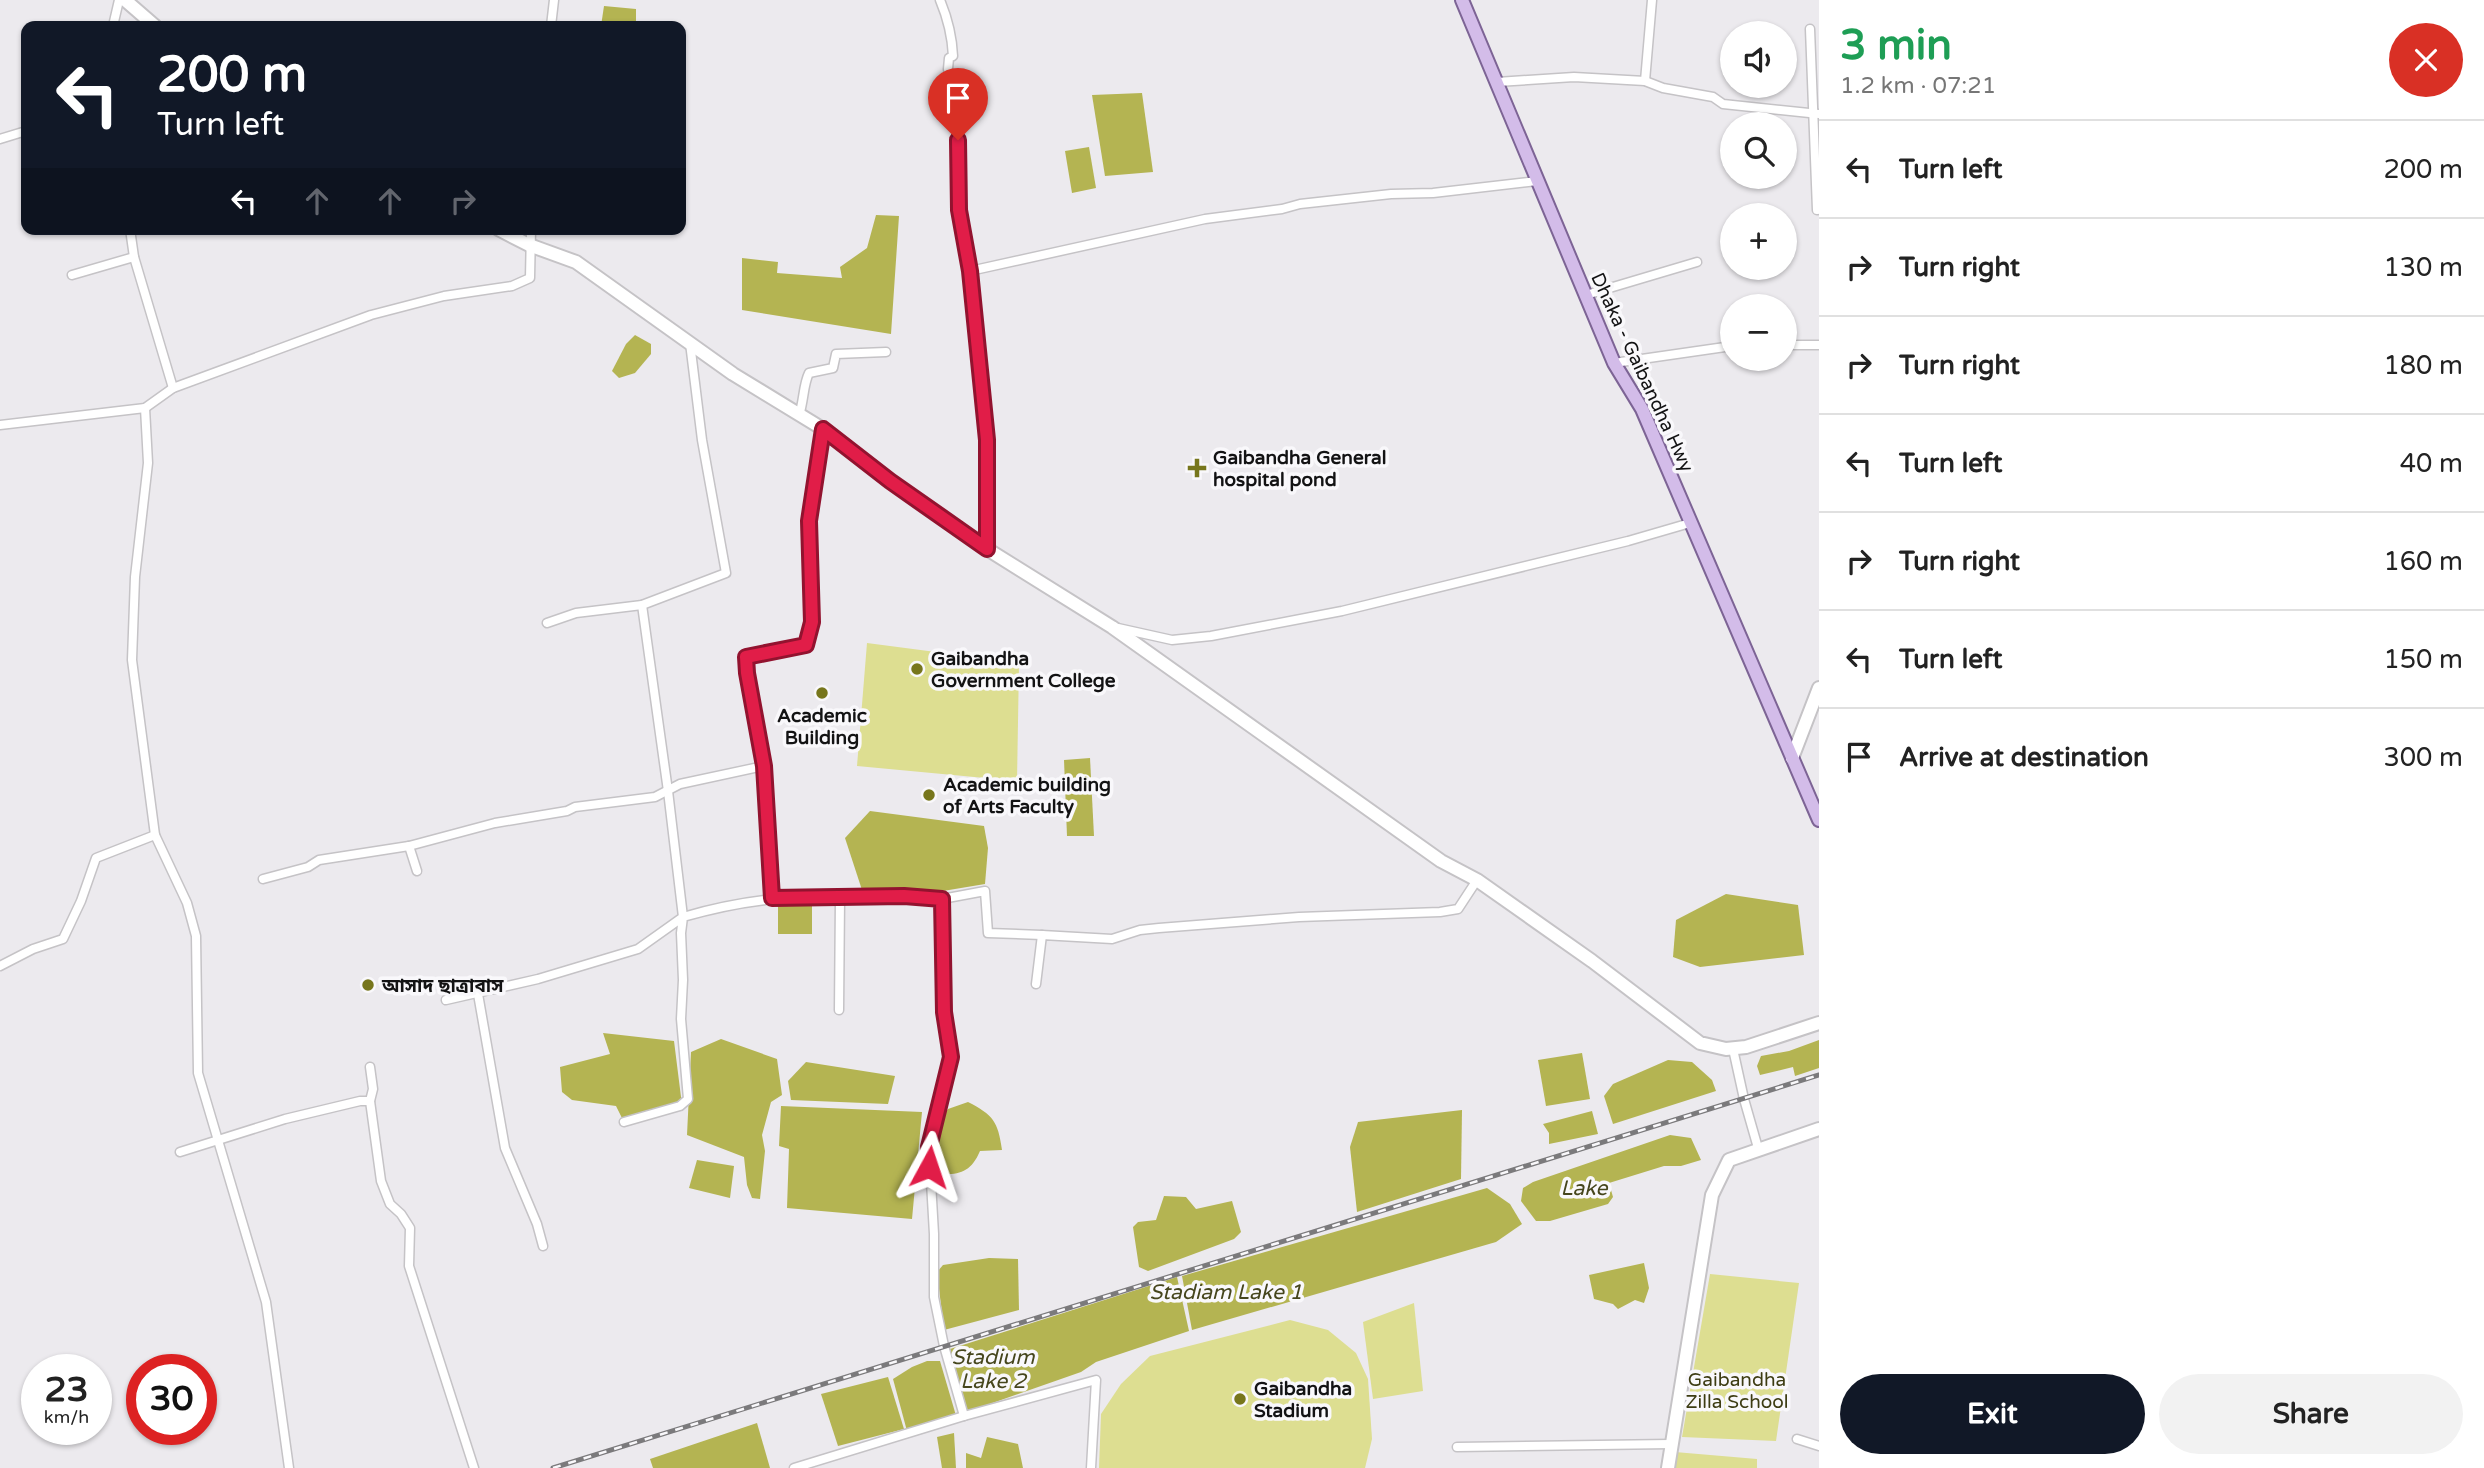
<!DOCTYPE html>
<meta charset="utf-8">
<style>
:root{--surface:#fff;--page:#f2f2f2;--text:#222;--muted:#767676;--line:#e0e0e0;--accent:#111827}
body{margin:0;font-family:"Varela Round","Noto Sans Bengali",sans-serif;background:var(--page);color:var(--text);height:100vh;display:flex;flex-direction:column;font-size:26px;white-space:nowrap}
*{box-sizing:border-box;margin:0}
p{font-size:23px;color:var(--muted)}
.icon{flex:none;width:38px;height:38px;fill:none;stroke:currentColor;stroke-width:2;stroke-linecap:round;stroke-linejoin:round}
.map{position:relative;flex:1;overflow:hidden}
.side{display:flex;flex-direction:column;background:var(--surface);width:665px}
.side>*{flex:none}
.guide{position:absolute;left:21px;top:21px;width:665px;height:214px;border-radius:14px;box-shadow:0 2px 5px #0004;background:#111827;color:#fff;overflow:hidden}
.buttons{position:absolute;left:1720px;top:21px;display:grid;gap:14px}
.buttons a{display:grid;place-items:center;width:77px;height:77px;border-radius:50%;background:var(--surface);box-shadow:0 2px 5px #0004;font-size:35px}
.speed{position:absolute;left:21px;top:1354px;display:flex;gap:14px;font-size:35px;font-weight:700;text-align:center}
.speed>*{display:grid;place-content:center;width:91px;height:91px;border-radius:50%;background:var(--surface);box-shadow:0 2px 5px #0004;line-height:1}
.speed small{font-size:18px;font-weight:400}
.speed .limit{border:10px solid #d22;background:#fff;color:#111}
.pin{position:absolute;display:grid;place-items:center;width:60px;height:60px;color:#fff;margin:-72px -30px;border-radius:50% 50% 50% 0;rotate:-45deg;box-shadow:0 0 7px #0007}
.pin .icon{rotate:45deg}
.me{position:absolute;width:77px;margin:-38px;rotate:5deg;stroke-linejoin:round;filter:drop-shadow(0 0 5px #0008)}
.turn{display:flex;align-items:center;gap:24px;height:147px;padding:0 21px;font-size:32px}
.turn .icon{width:91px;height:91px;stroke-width:2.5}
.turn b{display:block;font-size:49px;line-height:60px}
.lanes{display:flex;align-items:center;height:66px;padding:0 21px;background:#0003;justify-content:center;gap:35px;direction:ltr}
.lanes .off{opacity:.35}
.round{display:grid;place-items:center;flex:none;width:74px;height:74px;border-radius:37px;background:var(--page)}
.overview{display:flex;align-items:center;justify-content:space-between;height:119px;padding:0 21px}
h1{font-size:42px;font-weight:800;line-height:52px;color:#1e9e55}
.cta{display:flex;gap:14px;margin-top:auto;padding:14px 21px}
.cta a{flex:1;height:80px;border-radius:42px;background:var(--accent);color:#fff;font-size:28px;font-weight:800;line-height:80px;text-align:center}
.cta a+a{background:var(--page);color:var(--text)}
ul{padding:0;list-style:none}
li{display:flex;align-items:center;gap:21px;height:98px;padding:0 21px;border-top:2px solid var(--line)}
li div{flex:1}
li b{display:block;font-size:26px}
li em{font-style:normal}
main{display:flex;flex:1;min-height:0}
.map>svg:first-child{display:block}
</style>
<main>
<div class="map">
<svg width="1819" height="1468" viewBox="0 0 1819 1468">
<rect width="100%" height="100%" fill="#eceaee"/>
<g fill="#ddde91">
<polygon points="867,643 1019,663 1017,781 857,766"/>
<polygon points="1710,1274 1799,1283 1776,1441 1682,1437"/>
<polygon points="1414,1303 1423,1391 1373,1399 1363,1322"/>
<polygon points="1290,1320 1328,1330 1356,1353 1368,1379 1372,1439 1365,1468 1099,1468 1101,1414 1121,1384 1150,1356"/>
<polygon points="1675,1452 1757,1459 1757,1468 1675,1468"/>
</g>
<g fill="#b4b452">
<polygon points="604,6 636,9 636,26 601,26"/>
<polygon points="1142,93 1153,172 1105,176 1092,95"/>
<polygon points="1089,147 1096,188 1072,193 1065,151"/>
<polygon points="876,215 899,216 891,334 742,310 742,258 778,262 777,273 842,278 840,267 867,248"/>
<polygon points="635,335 651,344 651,354 635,373 619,378 612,371 626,344"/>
<polygon points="1090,758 1094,836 1067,836 1064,760"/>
<polygon points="870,811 984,826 988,848 985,884 937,892 862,890 845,838"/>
<polygon points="1726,894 1798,905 1804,955 1700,967 1673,957 1676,920"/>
<polygon points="812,902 812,934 778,934 778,903"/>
<polygon points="603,1033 674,1041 682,1105 623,1120 616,1106 572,1100 562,1092 560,1067 610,1054"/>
<polygon points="721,1039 777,1059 782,1095 771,1102 762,1135 765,1151 760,1199 752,1198 747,1185 744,1157 687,1135 691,1052"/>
<polygon points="1819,1040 1819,1068 1795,1076 1793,1067 1760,1075 1757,1066 1761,1056 1789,1051"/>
<polygon points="1582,1053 1590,1099 1546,1106 1538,1060"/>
<polygon points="1668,1060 1692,1062 1712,1080 1716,1091 1613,1124 1604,1096 1613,1084"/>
<polygon points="806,1062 895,1076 888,1104 791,1100 788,1081"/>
<path d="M968 1102C993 1115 998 1121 1002 1150L980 1151C971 1172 960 1175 939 1174L936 1127 948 1109Z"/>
<polygon points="781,1106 922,1112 912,1219 787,1208 789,1149 779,1146"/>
<polygon points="1462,1110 1461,1179 1357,1212 1350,1147 1358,1122"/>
<polygon points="1592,1111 1598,1134 1549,1144 1549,1133 1543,1124"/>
<polygon points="1670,1135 1691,1138 1701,1160 1681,1166 1664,1166 1609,1183 1613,1197 1608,1204 1550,1221 1536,1221 1521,1201 1523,1188 1533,1182"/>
<polygon points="697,1160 734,1166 730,1198 689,1188"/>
<polygon points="1487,1188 1510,1204 1522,1224 1496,1242 1192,1330 1182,1276"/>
<polygon points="1164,1196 1186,1197 1196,1209 1232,1201 1241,1232 1234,1239 1148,1271 1139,1267 1133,1227 1138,1222 1156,1220"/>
<polygon points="989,1258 1018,1259 1019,1310 944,1330 937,1272 943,1265"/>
<polygon points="1644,1263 1649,1288 1644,1303 1635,1300 1618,1309 1613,1304 1594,1299 1589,1275"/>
<polygon points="1177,1277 1189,1331 1096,1362 1081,1372 967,1412 950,1349"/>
<polygon points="927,1361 940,1361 957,1419 907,1431 893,1379 912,1367"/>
<polygon points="888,1377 904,1429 838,1446 821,1394"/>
<polygon points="757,1423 770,1468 653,1468 650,1459"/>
<polygon points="954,1433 956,1468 942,1468 937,1437"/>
<polygon points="987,1437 1018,1444 1023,1468 966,1468 966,1453 981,1458"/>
</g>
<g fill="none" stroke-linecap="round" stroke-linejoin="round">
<g stroke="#c5c3c6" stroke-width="11">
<g id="street">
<path d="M940 0C948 19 952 35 953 56L949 58 948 69 958 116 959 210 970 271 987 440V549"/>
<polyline points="113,26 119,0"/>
<polyline points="551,26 554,0"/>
<polyline points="1810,29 1817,210"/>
<polyline points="1645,81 1652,0"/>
<polyline points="1497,82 1574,77 1645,81 1663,88 1713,97 1723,104 1819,114"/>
<polyline points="0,139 26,131"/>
<polyline points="130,229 134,257 173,388"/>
<polyline points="970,271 1205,219 1282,209 1300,204 1391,194 1433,193 1537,181"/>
<polyline points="72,275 134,257"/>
<polyline points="1586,295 1697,262"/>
<polyline points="1785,345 1819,345"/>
<polyline points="1614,363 1732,346"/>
<polyline points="145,408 148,463 135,577 132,660 155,835 187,903 196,936 198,1073 266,1302 289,1468"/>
<path d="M799 415C804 401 803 385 809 373L833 368 836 354 886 352"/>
<polyline points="0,425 145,408 173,388 371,315 444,296 512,286 530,278 531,229"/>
<polyline points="547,623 576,613 642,605 726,573 702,440 690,343"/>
<polyline points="1118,628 1172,640 1211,636 1342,611 1628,541 1690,523"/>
<polyline points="409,846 417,871"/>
<polyline points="263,879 308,867 319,860 409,846 495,823 567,811 575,807 655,797 680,784 764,766"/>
<polyline points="772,898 764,766 747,673 746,657 806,645 812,622 809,521 823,429"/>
<polyline points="840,898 904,896 942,899 985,891 988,933 1042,935"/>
<polyline points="942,899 944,1012 951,1057 929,1147 934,1234 934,1297 944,1346 964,1416"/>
<polyline points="0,966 33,949 63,939 81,901 96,858 155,835"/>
<polyline points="1036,984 1042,935 1112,939 1140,930 1159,928 1299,917 1440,912 1458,909 1477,880"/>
<polyline points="478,994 505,1148 537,1224 543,1246"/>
<polyline points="446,1000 538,979 638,949 683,917 668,791 642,605"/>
<polyline points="1733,1049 1744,1099 1758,1148"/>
<polyline points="370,1067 373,1089 370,1101 381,1181 390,1204 401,1214 410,1228 409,1266 474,1468"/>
<path d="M624 1122 680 1106 688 1099 681 1019 683 980 681 933 683 917C735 902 785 894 840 898L839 1010"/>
<polyline points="180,1152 285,1119 360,1101 370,1101"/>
<polyline points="1797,1439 1819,1446"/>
<polyline points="1457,1447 1671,1444"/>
<polyline points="794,1468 964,1416 1096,1380 1091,1468"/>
</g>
</g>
<g stroke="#c5c3c6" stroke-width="16">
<g id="secondary">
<polyline points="125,0 155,26"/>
<polyline points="498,229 529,245 576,262 733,374 823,429 890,481 987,549 1112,627 1441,861 1477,880 1592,961 1700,1043 1726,1049 1746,1047 1819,1023"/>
<polyline points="1792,758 1819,688"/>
<polyline points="1668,1468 1712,1195 1729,1160 1819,1129"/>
</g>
</g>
<g stroke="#7d6495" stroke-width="16">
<polyline id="primary" points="1462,0 1614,363 1642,409 1819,820"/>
</g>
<use href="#street" stroke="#fff" stroke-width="8"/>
<use href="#secondary" stroke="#fff" stroke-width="12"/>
<use href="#primary" stroke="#d3bce9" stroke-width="12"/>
<g stroke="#7b7a7c" stroke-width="5">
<polyline id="rail" points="553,1468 1819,1075"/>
</g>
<use href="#rail" stroke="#f9f8fb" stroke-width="2.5" stroke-dasharray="8" stroke-linecap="butt"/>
</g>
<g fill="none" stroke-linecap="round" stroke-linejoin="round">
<g stroke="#92132f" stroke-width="18">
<polyline id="route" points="929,1167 929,1147 951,1057 944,1012 942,899 904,896 772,898 764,766 747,673 746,657 806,645 812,622 809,521 823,429 890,481 987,549 987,440 970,271 959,210 958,140"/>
</g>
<use href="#route" stroke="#e11d48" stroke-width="12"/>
</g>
<g fill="#77761c" stroke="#f9f8fb" stroke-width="2.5">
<path d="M1193.5 457.5h7v7h7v7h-7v7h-7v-7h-7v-7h7z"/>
<circle cx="917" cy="669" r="7"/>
<circle cx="822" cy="693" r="7"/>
<circle cx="929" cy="795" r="7"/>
<circle cx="368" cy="985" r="7"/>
<circle cx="1240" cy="1399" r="7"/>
</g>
<g text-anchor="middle" stroke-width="7" stroke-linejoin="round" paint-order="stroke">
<g font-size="19" fill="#131314" stroke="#f9f8fb">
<text transform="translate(1643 372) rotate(65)" y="7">Dhaka - Gaibandha Hwy</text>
</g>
<g font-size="19" font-weight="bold" fill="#131314" stroke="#f9f8fb" text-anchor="start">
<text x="1213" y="464">Gaibandha General<tspan x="1213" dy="22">hospital pond</tspan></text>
<text x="931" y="665">Gaibandha<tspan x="931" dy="22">Government College</tspan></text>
<text x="822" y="722" text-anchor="middle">Academic<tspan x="822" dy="22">Building</tspan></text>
<text x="943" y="791">Academic building<tspan x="943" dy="22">of Arts Faculty</tspan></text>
<text x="382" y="992">আসাদ ছাত্রাবাস</text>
<text x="1254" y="1395">Gaibandha<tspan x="1254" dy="22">Stadium</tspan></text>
</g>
<g font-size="19" fill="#3d3c13" stroke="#f9f8fb">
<text x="1737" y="1386">Gaibandha<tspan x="1737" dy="22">Zilla School</tspan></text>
</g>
<g font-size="21" font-style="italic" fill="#46461d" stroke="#f9f8fb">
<text x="1584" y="1195">Lake</text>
<text x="1226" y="1299">Stadiam Lake 1</text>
<text x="993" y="1364">Stadium<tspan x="993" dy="24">Lake 2</tspan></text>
</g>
</g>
</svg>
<div class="buttons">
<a><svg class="icon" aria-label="sound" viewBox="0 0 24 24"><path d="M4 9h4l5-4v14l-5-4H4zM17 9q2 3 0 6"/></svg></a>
<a><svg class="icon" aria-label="search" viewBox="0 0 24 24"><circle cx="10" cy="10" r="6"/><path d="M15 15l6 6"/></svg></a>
<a>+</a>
<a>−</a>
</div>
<div class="speed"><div>23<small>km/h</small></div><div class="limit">30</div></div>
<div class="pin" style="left:958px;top:140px;background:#d93025"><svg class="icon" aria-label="arrive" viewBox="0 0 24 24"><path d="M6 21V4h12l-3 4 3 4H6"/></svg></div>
<svg class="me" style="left:929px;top:1167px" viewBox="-20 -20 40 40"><path d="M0-17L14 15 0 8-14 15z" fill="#e11d48" stroke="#fff" stroke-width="4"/></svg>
<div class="guide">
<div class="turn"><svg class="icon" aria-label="left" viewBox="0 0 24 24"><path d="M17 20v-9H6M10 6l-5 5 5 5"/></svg><div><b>200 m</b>Turn left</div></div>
<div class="lanes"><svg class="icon" aria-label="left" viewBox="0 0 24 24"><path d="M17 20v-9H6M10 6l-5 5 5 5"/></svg><svg class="icon off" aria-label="ahead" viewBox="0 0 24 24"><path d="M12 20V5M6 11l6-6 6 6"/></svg><svg class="icon off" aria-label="ahead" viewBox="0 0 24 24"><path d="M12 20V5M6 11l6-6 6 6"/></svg><svg class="icon off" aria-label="right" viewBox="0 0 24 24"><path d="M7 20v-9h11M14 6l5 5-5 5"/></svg></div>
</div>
</div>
<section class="side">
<div class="overview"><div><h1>3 min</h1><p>1.2 km · 07:21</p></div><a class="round" style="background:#d93025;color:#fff"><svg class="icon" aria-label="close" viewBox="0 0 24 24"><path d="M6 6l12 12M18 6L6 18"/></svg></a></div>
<ul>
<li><svg class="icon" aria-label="left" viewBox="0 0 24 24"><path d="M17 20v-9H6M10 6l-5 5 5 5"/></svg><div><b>Turn left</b></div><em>200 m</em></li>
<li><svg class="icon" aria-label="right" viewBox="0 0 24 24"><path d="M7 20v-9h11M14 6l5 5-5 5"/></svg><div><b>Turn right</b></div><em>130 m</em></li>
<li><svg class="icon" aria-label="right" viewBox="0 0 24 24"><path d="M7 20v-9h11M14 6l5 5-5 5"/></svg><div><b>Turn right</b></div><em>180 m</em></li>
<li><svg class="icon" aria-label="left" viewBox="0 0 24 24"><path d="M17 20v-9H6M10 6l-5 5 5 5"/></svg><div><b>Turn left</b></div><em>40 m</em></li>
<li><svg class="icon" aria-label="right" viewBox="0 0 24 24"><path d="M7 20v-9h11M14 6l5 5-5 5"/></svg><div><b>Turn right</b></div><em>160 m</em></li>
<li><svg class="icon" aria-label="left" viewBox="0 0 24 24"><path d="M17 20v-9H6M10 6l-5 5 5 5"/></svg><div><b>Turn left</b></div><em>150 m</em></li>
<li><svg class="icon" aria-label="arrive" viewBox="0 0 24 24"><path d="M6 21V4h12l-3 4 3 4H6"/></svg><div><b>Arrive at destination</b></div><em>300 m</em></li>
</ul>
<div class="cta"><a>Exit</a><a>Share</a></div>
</section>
</main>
